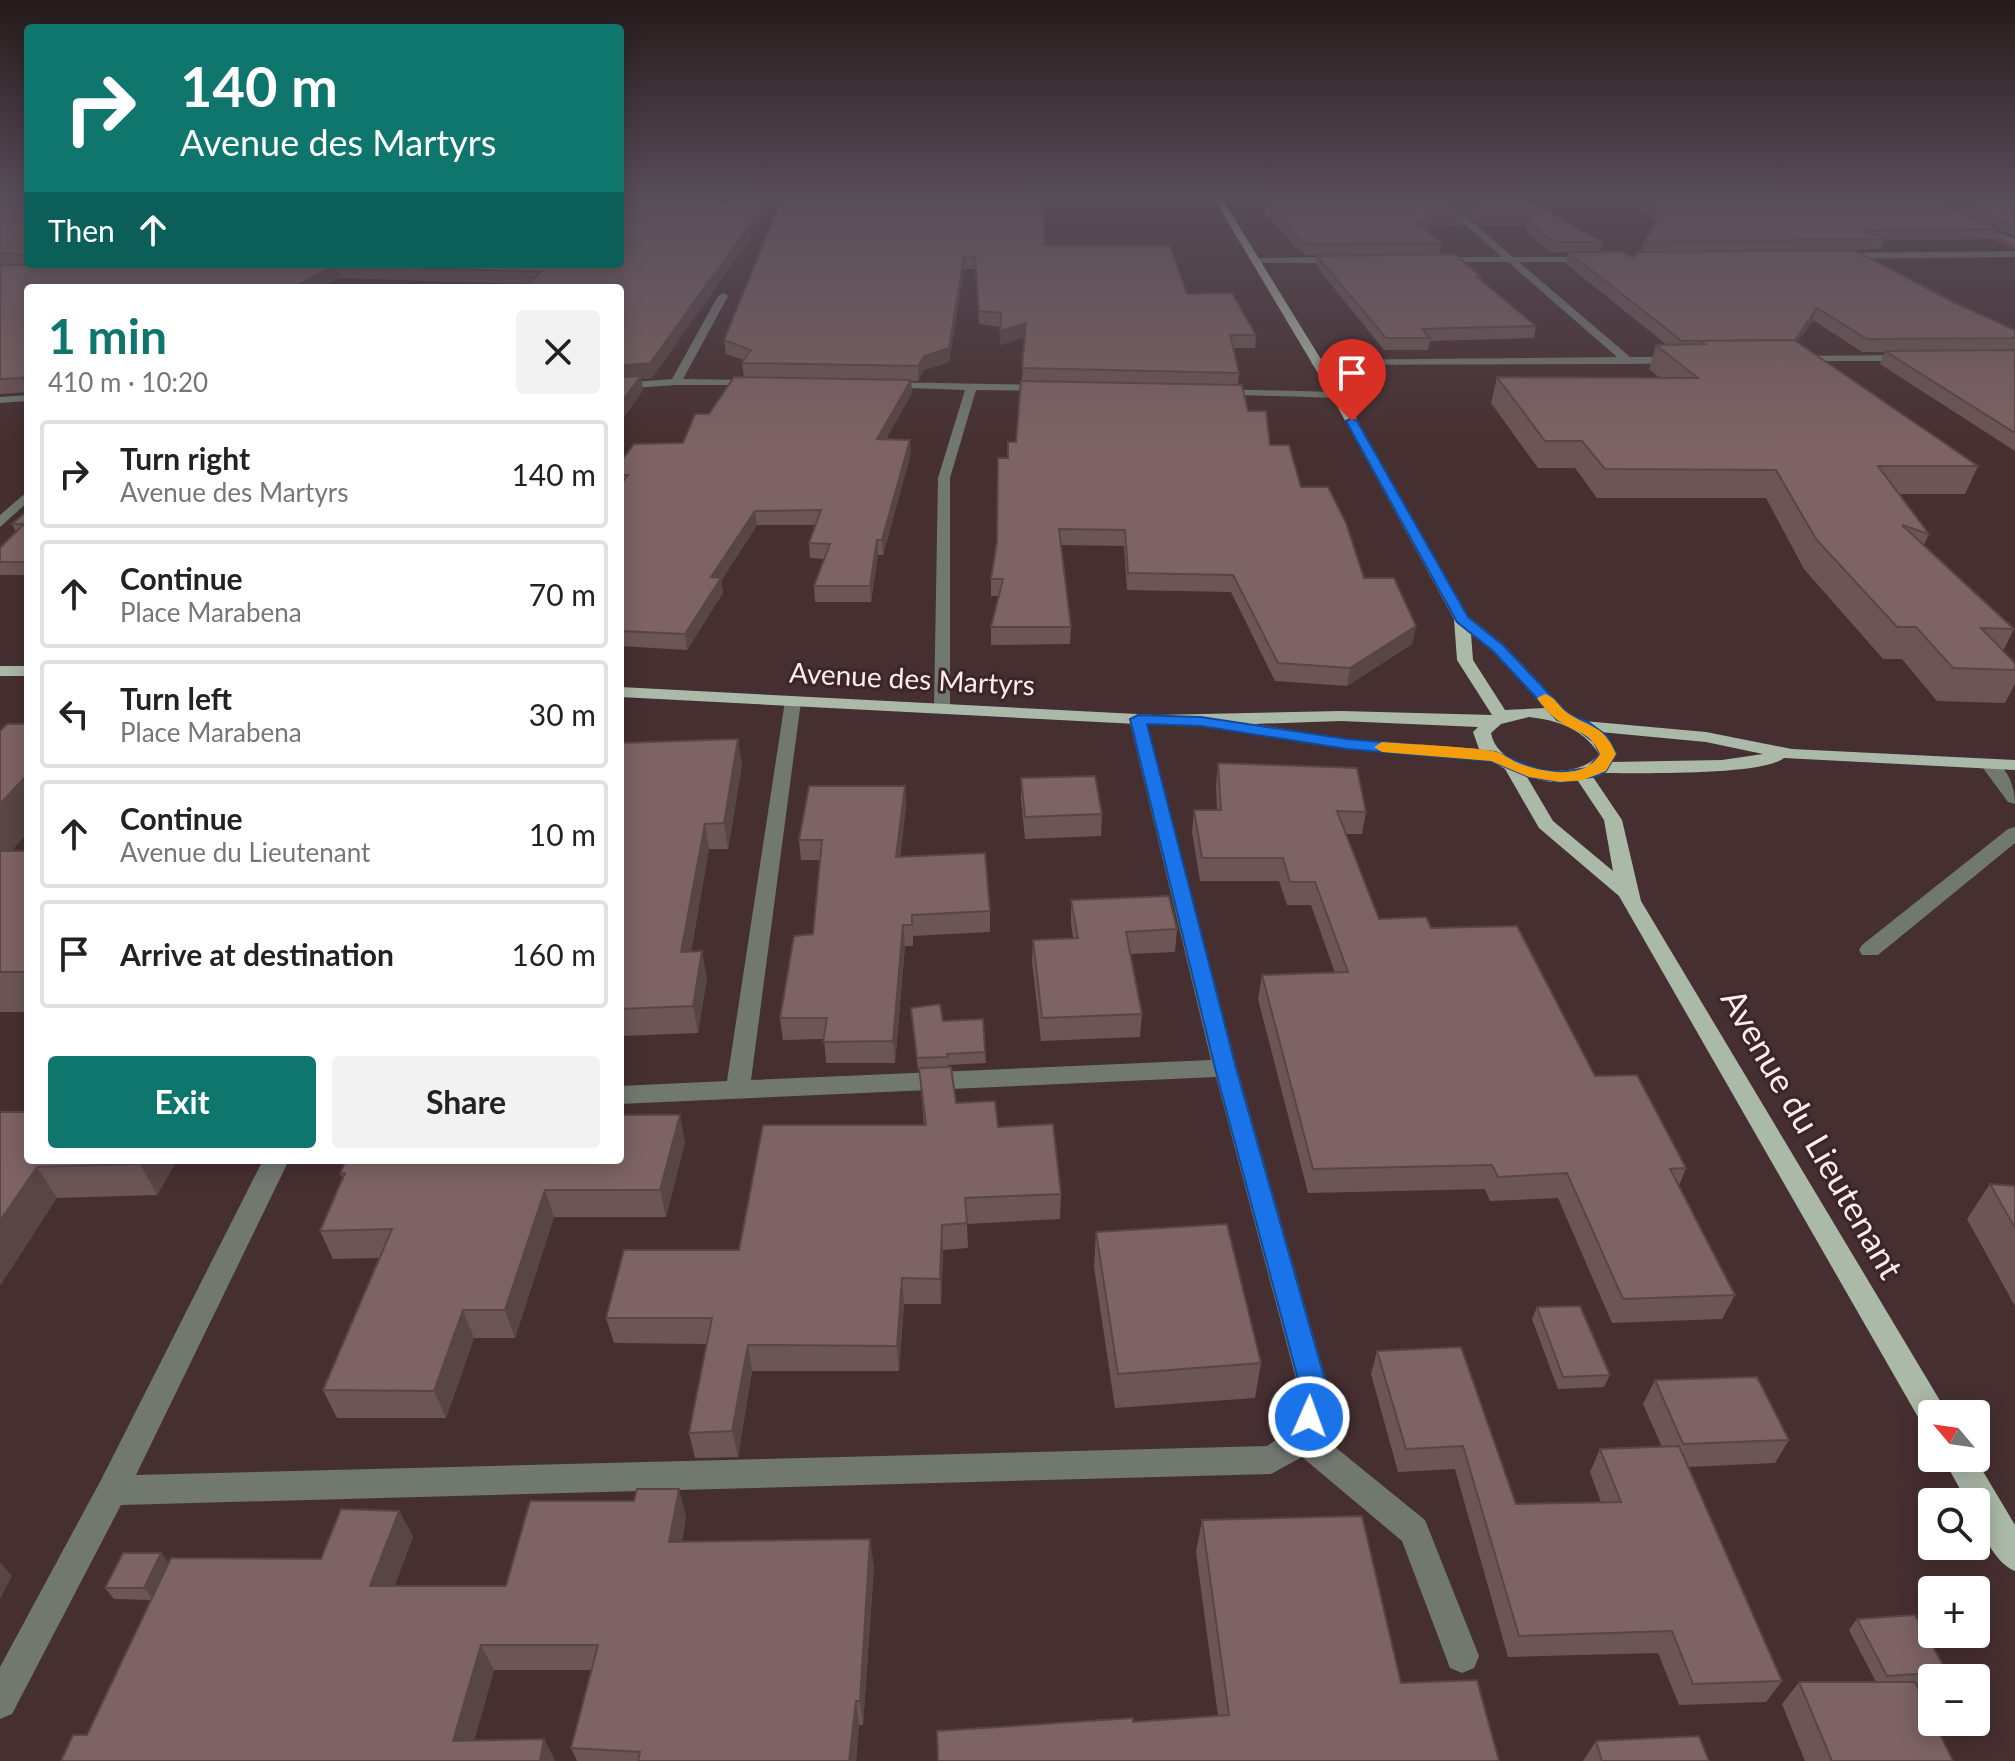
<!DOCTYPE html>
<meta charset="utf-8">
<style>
:root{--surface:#fff;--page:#f2f2f2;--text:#222;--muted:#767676;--line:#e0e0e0;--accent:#0f766e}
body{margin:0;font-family:Lato,sans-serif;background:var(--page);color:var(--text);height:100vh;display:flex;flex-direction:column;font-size:30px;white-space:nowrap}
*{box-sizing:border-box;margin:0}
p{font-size:26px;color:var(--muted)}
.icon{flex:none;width:44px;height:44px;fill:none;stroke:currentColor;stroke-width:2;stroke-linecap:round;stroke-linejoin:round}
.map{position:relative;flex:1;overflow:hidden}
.details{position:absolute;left:24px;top:284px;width:600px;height:880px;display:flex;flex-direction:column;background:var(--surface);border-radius:8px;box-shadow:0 4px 20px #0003}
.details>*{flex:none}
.hud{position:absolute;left:24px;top:24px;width:600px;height:244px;border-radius:8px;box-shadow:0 4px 20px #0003;background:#0f766e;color:#fff;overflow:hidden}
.needle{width:52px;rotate:299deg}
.fabs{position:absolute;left:1918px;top:1400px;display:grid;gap:16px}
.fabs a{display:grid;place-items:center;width:72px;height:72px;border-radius:8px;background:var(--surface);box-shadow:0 4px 20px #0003;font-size:40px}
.pin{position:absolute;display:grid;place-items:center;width:68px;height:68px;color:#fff;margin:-82px -34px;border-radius:50% 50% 50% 0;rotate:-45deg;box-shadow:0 0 8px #0007}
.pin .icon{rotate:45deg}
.me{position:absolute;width:88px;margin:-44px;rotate:2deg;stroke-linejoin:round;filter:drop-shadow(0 0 6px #0008)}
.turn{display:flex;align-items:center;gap:28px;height:168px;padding:0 24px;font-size:36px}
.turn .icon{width:104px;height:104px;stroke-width:2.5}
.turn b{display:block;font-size:56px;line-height:68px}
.then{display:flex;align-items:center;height:76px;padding:0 24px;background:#0003;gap:16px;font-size:30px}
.round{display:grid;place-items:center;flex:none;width:84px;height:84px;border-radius:8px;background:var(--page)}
.overview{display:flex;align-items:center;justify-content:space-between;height:136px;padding:0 24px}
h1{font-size:48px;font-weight:700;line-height:60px;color:var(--accent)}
.primary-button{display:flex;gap:16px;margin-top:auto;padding:16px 24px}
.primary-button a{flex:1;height:92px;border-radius:8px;background:var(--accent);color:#fff;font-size:32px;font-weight:700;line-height:92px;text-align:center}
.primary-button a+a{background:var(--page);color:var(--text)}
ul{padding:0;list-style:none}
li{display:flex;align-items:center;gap:24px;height:108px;margin:0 16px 12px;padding:0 8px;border:4px solid var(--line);border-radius:8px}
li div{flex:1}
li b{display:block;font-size:30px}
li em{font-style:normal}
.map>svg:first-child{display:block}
</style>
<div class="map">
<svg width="2015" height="1761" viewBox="0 0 2015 1761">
<rect width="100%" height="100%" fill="#462f30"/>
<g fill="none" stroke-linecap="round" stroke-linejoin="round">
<polygon fill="#7d4c53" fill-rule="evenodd" points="1980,232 2015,245 2015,249 1980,234"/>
<g fill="#717870" fill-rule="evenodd">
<polygon points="1434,197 1443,197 1513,257 1595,257 1592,262 1519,262 1630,357 1680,357 1685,360 1680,363 1628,364 1312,365 1311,363 1316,360 1617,357 1508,262 1433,262 1436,257 1502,257"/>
<polygon points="1968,221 2015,239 2015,245 1968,225"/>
<polygon points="2015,251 2015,257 1840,259 1836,256 1840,253"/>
<polygon points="1256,258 1344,257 1348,260 1344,263 1253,263"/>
<polygon points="723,293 728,296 683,379 757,380 761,381 761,385 676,385 620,389 620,383 672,379 718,296"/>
<polygon points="1796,356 1907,355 1912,358 1907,361 1792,361 1791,359"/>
<polygon points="885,382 1045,385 1051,388 1045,391 976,390 950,478 950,709 942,714 934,709 938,478 965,390 881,387 881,383"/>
<polygon points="1217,389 1337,392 1343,395 1337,398 1213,394 1211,392"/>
<polygon points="28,395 28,401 0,403 0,397"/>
<polygon points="28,491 28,502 0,527 0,515"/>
<polygon points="793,696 801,701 751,1080 1211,1060 1129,719 1138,714 1144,715 1237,1068 1330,1394 1319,1434 1425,1520 1479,1656 1474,1668 1462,1673 1450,1668 1402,1541 1302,1457 1271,1474 121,1505 12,1714 0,1719 0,1667 101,1480 263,1160 289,1160 136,1475 1267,1446 1290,1430 1300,1394 1216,1077 620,1104 620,1086 727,1081 785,701"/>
<path d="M1989 759C2007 764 2015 787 2015 804L2008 802 1980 764Z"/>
<polygon points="2015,827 2015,843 1878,955 1862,955 1859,950 1862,945 2008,829"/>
</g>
<g fill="#abb9a8" fill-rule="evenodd">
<path d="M1213 197H1221L1343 395 1468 616 1504 645 1569 714 1584 721 1706 732 1792 749 2015 760V770L1784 758C1762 776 1634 773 1599 773L1593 777 1622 820 1641 901 1942 1404 1947 1414H1932V1428L1922 1424 1619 896 1539 828 1505 769 1491 761 1347 749 1244 733 1238 732V725H1156L620 697V687L1156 715 1341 711 1492 715 1457 660 1454 619 1331 395ZM1471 634 1492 651 1545 708 1505 710 1473 660ZM1529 717C1558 720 1583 729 1599 754 1575 785 1497 771 1491 733L1501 724ZM1341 721 1478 727 1473 732 1479 749 1347 739 1253 724ZM1600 732 1706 742 1763 754 1722 760 1611 762 1617 754ZM1527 777 1551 782 1578 781 1604 820 1613 871 1553 821Z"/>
<rect x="0" y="666" width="28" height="10"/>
<path d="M1943 1458H1975L2015 1525V1571C1993 1562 1976 1525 1976 1502H1967Z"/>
</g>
</g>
<g fill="#6c5555">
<polygon points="0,197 28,197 28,264 620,264 727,197 724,204 729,203 732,197 1044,197 1044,246 1187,294 1256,335 1255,348 1234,348 1239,373 1238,385 1248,411 1270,445 1301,487 1364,578 1416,626 1412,644 1347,686 1275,681 1231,592 1127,590 1124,546 1061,545 1071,627 1070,644 991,645 991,627 998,596 991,596 991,579 1008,458 1008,442 1016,442 1022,381 1025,337 1000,345 1000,327 979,324 975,269 964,269 949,362 924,370 918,381 911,381 912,393 886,439 911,453 883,555 878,555 871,602 815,602 814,586 824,559 810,558 809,543 816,525 757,525 721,581 723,593 687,650 620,646 620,463 683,443 744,377 742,363 744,360 726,354 724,340 778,209 773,206 652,378 641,379 643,390 620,423 620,288 528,284 340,278 28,288 28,392 0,394"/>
<polygon points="1251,197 1442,197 1464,216 1462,226 1429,225 1428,231 1442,243 1440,254 1306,255 1295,247"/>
<polygon points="1448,197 1522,197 1603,242 1600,252 1634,258 1955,303 2015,330 2015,451 1880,364 1885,352 1862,352 1813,320 1797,342 1978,466 1965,494 1900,494 1929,534 1924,545 2014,629 2003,651 2015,663 2015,684 2005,703 1937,701 1902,659 1883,659 1804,569 1766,498 1597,498 1575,468 1538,468 1491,403 1497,377 1660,378 1649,369 1656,345 1667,345 1566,264 1568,252 1552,253 1525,231 1526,226 1481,226"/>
<polygon points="1622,197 2015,197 2015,236 1971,217 1998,229 1994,239 1884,240 1881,249 1641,252 1644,242 1656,220 1622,199"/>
<polygon points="1317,256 1481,277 1481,280 1536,326 1534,338 1430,341 1428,350 1384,350 1316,266"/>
<polygon points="28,510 28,575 0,575 0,548 16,532 12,524"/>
<polygon points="0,731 28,832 11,851 28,851 28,1012 0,1012"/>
<polygon points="620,746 742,764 728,849 709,849 691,952 707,978 698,1033 620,1036"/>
<polygon points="1218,763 1366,812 1362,834 1346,834 1379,919 1431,928 1595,1076 1686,1168 1679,1186 1735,1295 1722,1319 1612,1323 1558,1198 1490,1201 1485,1189 1308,1193 1258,999 1262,975 1335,973 1311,905 1287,905 1279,881 1200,881 1192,832 1194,810 1217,810 1216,785"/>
<polygon points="1021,778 1102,814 1101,836 1025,839 1021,800"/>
<polygon points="905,786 906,806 900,857 990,911 990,932 913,936 913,946 905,946 895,1063 826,1063 824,1039 783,1040 780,1018 813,934 820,860 801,860 799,840"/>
<polygon points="1071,900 1177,929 1175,952 1130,954 1142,1014 1140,1037 1041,1041 1032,962 1033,940 1073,938 1071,923"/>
<polygon points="911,1008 943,1021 985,1052 986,1063 948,1065 956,1103 998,1127 1061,1194 1060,1219 967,1224 968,1248 943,1250 941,1304 904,1304 899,1371 752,1371 738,1457 695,1458 689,1433 707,1344 614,1343 606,1318 739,1250 924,1125 919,1070 918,1070"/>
<polygon points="685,1142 666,1217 554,1217 515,1338 474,1338 446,1418 337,1418 323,1390 380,1258 333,1259 320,1231 343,1179 340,1174"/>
<polygon points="28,1160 177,1160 157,1195 57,1198"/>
<polygon points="1990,1184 2015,1186 2015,1306 1967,1219"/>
<polygon points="1096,1232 1261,1363 1255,1398 1115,1408 1094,1267"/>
<polygon points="1537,1307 1610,1375 1604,1387 1558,1389 1532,1319"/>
<polygon points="1377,1351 1516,1504 1601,1502 1590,1472 1600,1449 1662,1447 1643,1404 1655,1380 1789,1440 1775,1463 1688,1467 1782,1681 1766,1702 1679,1705 1658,1653 1508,1657 1455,1469 1398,1472 1371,1374"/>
<polygon points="399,1511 413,1537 394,1586 506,1586 686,1516 682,1541 874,1566 863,1725 859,1725 856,1761 577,1761 571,1748 591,1670 494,1670 474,1741 544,1739 555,1761 61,1761 87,1735 151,1600 114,1599 105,1588 161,1553 168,1563 321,1559"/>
<polygon points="1202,1520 1401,1683 1499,1761 1133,1722 1218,1716 1196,1552"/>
<polygon points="1857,1619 1947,1672 1942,1678 1932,1678 1932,1683 1916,1684 1953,1761 1805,1761 1782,1704 1799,1682 1876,1682 1849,1630"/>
<polygon points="1596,1741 1709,1761 1583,1761"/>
</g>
<g fill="#584545">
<polygon points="721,197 727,197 720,215 719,204"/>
<polygon points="770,197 772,197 773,206 652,378 641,379 643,390 620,423 620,366"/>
<polygon points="964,256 964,269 949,362 924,370 918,381 918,366"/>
<polygon points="336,265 340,278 320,288 293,288"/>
<polygon points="1817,308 1813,320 1790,353 1795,340"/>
<polygon points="1026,323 1026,337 1000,345 1000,331"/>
<polygon points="28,374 28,391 22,378"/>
<polygon points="911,380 912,393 878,453 877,439"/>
<polygon points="910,440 911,453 883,555 882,540"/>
<polygon points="755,511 757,525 721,581 723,593 687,650 685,634 711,577"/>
<polygon points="877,540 878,555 871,602 870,586"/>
<polygon points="1416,626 1412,644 1347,686 1350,668"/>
<polygon points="738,739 742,764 728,849 724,823"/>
<polygon points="28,774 28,832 0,864 0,804"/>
<polygon points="905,786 906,806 897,877 896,857"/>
<polygon points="705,824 709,849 686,979 681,952"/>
<polygon points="903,925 905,946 895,1063 893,1041"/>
<polygon points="702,951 707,978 698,1033 693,1006"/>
<polygon points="680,1115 685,1142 666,1217 660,1190"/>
<polygon points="142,1160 177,1160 157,1195 140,1164"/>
<polygon points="37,1167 57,1198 0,1286 0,1221"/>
<polygon points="545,1190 554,1217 515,1338 505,1310"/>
<polygon points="942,1225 943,1250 941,1304 940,1279"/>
<polygon points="902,1278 904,1304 899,1371 897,1346"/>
<polygon points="463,1310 474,1338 446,1418 434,1391"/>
<polygon points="748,1345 752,1371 738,1457 732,1431"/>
<polygon points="679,1489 686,1516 677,1568 669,1542"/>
<polygon points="399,1511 413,1537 385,1612 370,1586"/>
<polygon points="870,1539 874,1566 863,1725 860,1701"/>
<polygon points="161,1553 169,1564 153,1600 144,1588"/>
<polygon points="0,1562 12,1576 0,1599"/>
<polygon points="481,1645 494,1670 468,1761 453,1741"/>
<polygon points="856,1701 859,1725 856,1761 849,1761"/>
<polygon points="544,1739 555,1761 540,1761"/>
</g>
<g fill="#7d6363" stroke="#584545" stroke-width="2">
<polygon points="0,197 28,197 28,255 0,253"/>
<polygon points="620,197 721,197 719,204 729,203 732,197 770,197 650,363 620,366 620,288 523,288 541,272 336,265 293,288 28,288 28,374 22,378 0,379 0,265 620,264"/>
<polygon points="775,197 1044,197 1044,246 1170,246 1187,294 1232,293 1256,335 1230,335 1239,373 1022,368 1026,323 1000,331 1001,313 979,311 975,257 964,256 949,348 924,356 918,366 742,363 751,350 724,340 781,200"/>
<polygon points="1260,197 1442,197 1464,216 1425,216 1430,221 1416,221 1442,243 1307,244 1296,237"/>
<polygon points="1461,197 1522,197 1603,242 1554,242 1527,221 1531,216 1483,216"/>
<polygon points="1636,197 1928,197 1998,229 1866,231 1885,239 1644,242 1661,212"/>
<polygon points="1946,197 2015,197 2015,226"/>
<polygon points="1854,250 1955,303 2015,330 2015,338 1867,339 1817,308 1795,340 1682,341 1568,252 1623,252 1634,258 1637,252"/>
<polygon points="1455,254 1481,277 1477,277 1536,326 1422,329 1430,338 1386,338 1317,256"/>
<polygon points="1794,340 1978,466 1878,466 1929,534 1902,525 2014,629 1981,628 2015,663 2015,670 1953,668 1916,627 1897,627 1816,539 1776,470 1605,469 1582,441 1545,441 1497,377 1698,378 1656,345 1705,344 1700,341"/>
<polygon points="2015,350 2015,433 1885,351"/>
<polygon points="641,376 620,404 620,377"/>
<polygon points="734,377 911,380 877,439 910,440 882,540 877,540 870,586 814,586 830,544 809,543 821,510 755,511 711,577 721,578 685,634 620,631 620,486 628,475 620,475 620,463 634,444 683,443 695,414 709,414"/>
<polygon points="1021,381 1242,385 1248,411 1266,411 1270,445 1289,445 1301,487 1328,487 1346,523 1364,578 1394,578 1416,626 1350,668 1278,663 1233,575 1128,573 1125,530 1059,529 1071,627 991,627 1003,579 991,579 997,542 998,458 1008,458 1008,442 1016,442"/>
<polygon points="28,510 28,562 0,562 0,548 24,524 12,524"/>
<polygon points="7,724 28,724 28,774 0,804 0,731"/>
<polygon points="738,739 724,823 705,824 681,952 702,951 693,1006 620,1009 621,743"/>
<polygon points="1218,763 1357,768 1366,812 1337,811 1379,919 1426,917 1431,928 1517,926 1595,1076 1637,1075 1686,1168 1670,1169 1735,1295 1623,1299 1567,1173 1498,1177 1492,1165 1313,1169 1262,975 1348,972 1315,882 1290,882 1283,858 1202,858 1194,810 1221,810"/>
<polygon points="1095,776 1102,814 1025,817 1021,778"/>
<polygon points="809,786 905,786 896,857 985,853 990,911 912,915 912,925 903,925 893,1041 823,1042 827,1018 780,1018 794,936 813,934 822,840 799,840"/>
<rect x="0" y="851" width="28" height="121"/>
<polygon points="1169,896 1177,929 1126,932 1142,1014 1042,1018 1033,940 1078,938 1071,900"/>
<polygon points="940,1004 943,1021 983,1019 985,1052 947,1054 948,1057 917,1058 911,1008"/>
<polygon points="951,1067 956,1103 995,1101 998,1127 1053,1124 1061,1194 965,1198 967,1223 942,1225 940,1279 902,1278 897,1346 748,1345 732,1431 689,1433 712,1318 606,1318 624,1250 739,1250 763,1125 926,1125 919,1068"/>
<polygon points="0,1112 28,1112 28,1160 142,1160 140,1164 37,1167 0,1221"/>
<polygon points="620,1115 680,1115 660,1190 545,1190 505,1310 463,1310 434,1391 323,1390 392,1229 320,1231 345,1173 340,1174 346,1160 620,1160"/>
<polygon points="1990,1184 2015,1186 2015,1228"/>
<polygon points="1227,1224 1261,1363 1118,1374 1096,1232"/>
<polygon points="1580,1306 1610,1375 1563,1377 1537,1307"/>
<polygon points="1461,1347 1516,1504 1621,1502 1600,1449 1679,1446 1782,1681 1693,1684 1672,1631 1519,1636 1463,1446 1406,1449 1377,1351"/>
<polygon points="1757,1377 1789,1440 1683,1444 1655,1380"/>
<polygon points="637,1489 679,1489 669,1542 870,1539 860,1701 856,1701 849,1761 638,1761 640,1752 571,1748 598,1645 481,1645 453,1741 544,1739 540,1761 61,1761 73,1735 87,1735 171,1558 321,1559 341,1509 399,1511 370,1586 506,1586 530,1501 634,1501"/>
<polygon points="1362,1516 1401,1683 1477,1680 1499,1761 938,1761 937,1731 1133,1718 1133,1722 1229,1715 1202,1520"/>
<polygon points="123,1553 161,1553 144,1588 105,1588"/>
<polygon points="1915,1615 1947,1672 1887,1676 1857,1619"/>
<polygon points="1799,1682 1915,1682 1932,1717 1932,1722 1934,1722 1953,1761 1832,1761"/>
<polygon points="1699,1736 1709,1761 1602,1761 1596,1741"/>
</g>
<linearGradient id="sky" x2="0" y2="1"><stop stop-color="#261a1a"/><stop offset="0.44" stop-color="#574d59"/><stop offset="1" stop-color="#574d59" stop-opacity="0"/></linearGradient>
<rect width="2015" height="444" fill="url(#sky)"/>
<polygon fill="#1a73e8" stroke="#114b97" stroke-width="2" points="1352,418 1357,421 1468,617 1503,645 1568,714 1588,722 1607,736 1616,754 1606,771 1598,776 1560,782 1529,777 1491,761 1347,749 1201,726 1147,724 1236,1068 1329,1394 1319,1425 1309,1429 1300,1425 1296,1417 1302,1394 1215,1068 1130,719 1138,715 1201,717 1347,739 1495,752 1537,769 1560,772 1588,768 1600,754 1594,742 1577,729 1557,720 1493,651 1457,622 1346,421"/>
<path fill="#f59e0b" d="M1545 694C1556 697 1559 708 1569 714 1592 729 1604 725 1616 754L1606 771 1583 780 1560 782 1529 777 1491 761 1382 752 1374 747 1382 742C1419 745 1457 746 1493 751 1504 753 1511 761 1521 764 1545 773 1585 780 1600 754 1589 728 1573 734 1555 718 1548 713 1542 705 1537 698Z"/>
<g text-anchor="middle" stroke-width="6" stroke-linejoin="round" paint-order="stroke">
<g font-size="28" fill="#fdeeee" stroke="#3b2526">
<text transform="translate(912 679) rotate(3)" y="10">Avenue des Martyrs</text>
</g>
<g font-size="34" fill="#fdeeee" stroke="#3b2526">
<text transform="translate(1812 1134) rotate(60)" y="12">Avenue du Lieutenant</text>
</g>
</g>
</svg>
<div class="fabs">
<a><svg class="needle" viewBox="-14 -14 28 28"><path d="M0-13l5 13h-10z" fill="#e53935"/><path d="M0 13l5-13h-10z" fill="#767676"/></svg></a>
<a><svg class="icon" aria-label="search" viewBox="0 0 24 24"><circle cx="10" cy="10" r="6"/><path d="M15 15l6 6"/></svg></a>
<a>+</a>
<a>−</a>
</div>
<div class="pin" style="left:1352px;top:421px;background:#d93025"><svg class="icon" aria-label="arrive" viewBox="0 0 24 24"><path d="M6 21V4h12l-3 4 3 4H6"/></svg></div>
<svg class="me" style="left:1309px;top:1417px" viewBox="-20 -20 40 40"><circle r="17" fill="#1a73e8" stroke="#fff" stroke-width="3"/><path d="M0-11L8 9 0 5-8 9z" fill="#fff"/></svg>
<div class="hud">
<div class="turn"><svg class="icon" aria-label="right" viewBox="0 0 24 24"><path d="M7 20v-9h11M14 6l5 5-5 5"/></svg><div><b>140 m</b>Avenue des Martyrs</div></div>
<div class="then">Then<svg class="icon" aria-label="ahead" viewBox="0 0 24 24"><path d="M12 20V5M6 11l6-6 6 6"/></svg></div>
</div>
<section class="details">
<div class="overview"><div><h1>1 min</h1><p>410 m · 10:20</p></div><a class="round"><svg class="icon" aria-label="close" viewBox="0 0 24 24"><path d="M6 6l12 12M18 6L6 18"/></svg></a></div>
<ul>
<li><svg class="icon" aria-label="right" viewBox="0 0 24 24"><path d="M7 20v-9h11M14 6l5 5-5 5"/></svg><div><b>Turn right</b><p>Avenue des Martyrs</p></div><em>140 m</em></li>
<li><svg class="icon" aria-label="ahead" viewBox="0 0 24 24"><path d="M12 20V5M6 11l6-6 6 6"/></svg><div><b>Continue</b><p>Place Marabena</p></div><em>70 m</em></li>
<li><svg class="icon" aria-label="left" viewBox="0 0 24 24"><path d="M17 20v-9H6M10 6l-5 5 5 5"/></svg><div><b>Turn left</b><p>Place Marabena</p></div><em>30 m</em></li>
<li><svg class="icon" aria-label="ahead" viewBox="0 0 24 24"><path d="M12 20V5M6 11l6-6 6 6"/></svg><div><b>Continue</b><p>Avenue du Lieutenant</p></div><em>10 m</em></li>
<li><svg class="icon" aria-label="arrive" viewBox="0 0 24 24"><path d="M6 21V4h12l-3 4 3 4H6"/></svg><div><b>Arrive at destination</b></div><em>160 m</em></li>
</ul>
<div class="primary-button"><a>Exit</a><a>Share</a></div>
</section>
</div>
